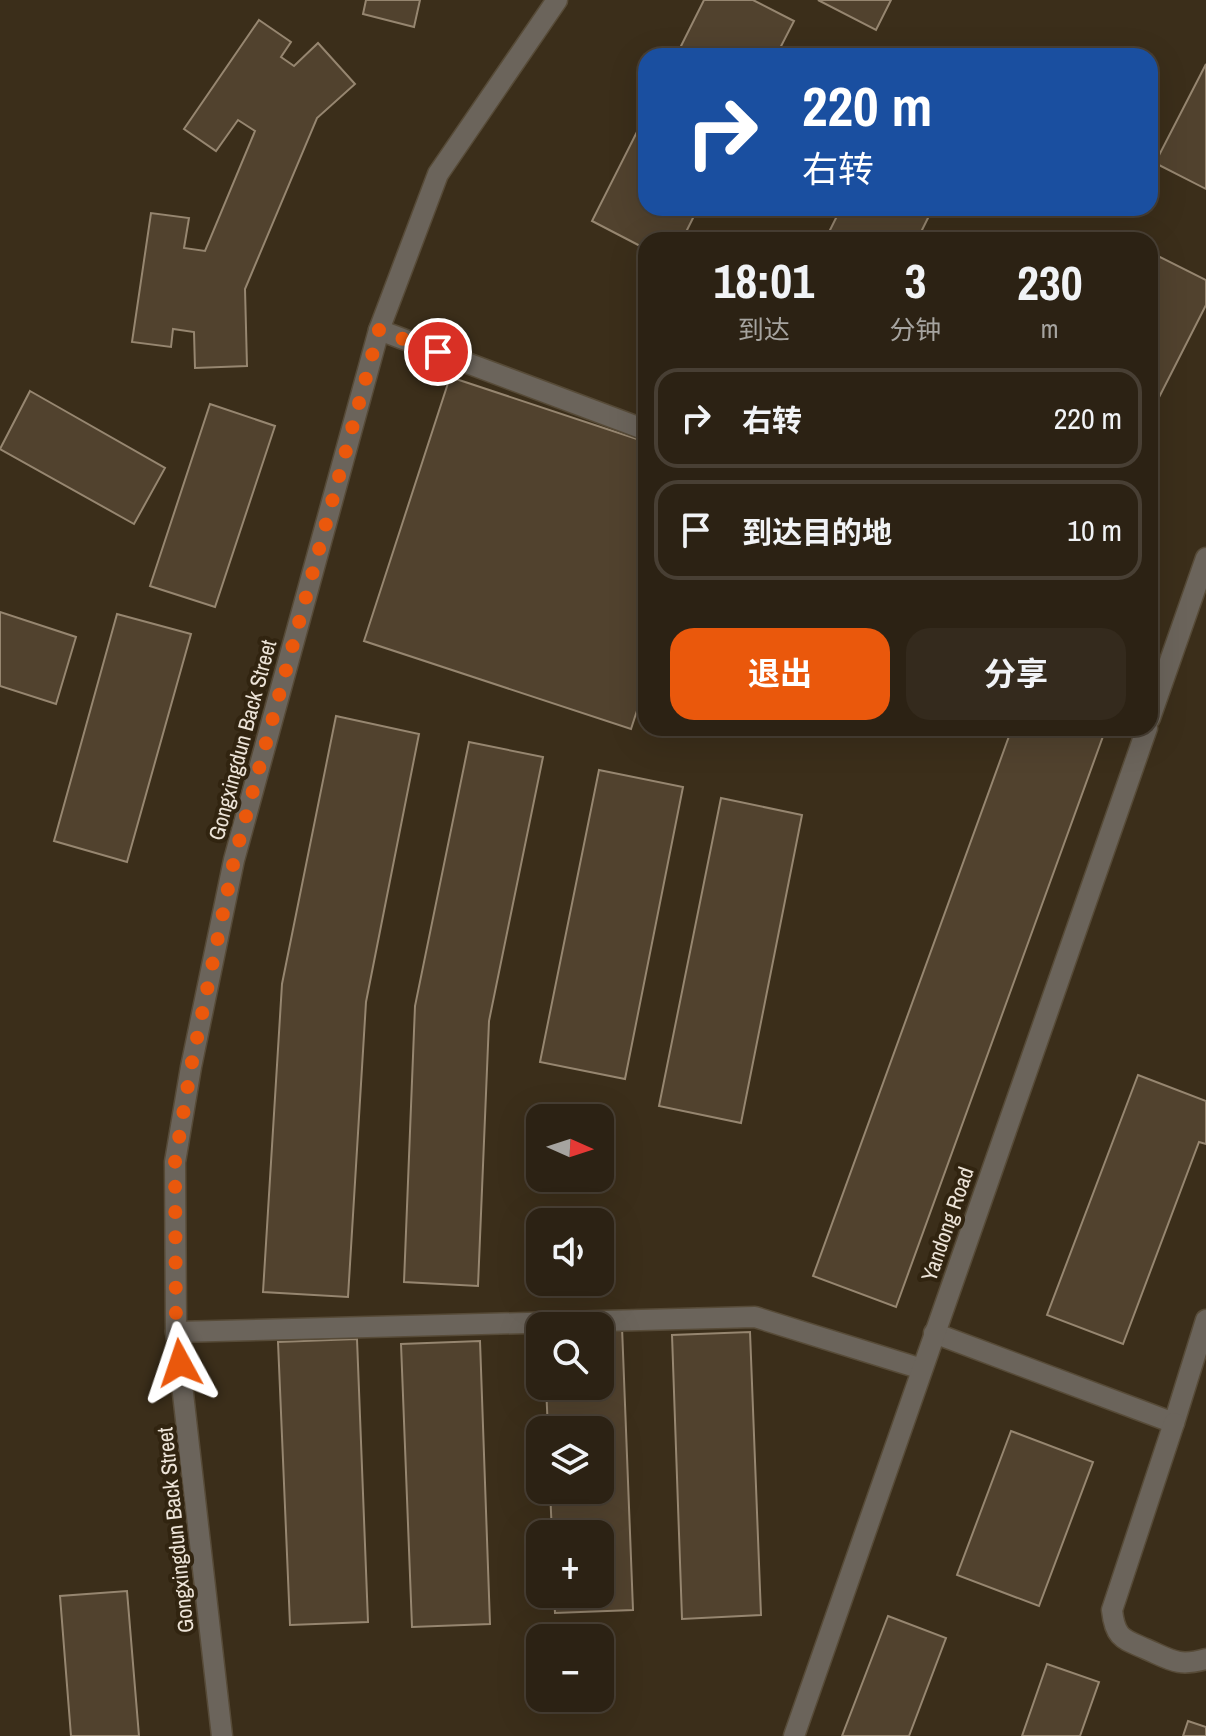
<!DOCTYPE html>
<html lang="zh">
<meta charset="utf-8">
<style>
:root{--surface:#2c2214;--page:#342a1d;--text:#f1f3f6;--muted:#a6a4a0;--line:#483f34;--accent:#ea580c}
body{margin:0;font-family:"Archivo Narrow","Noto Sans SC",sans-serif;background:var(--page);color:var(--text);height:100vh;display:flex;flex-direction:column;font-size:30px;white-space:nowrap}
*{box-sizing:border-box;margin:0}
p{font-size:26px;color:var(--muted)}
.icon{flex:none;width:44px;height:44px;fill:none;stroke:currentColor;stroke-width:2;stroke-linecap:round;stroke-linejoin:round}
.map{position:relative;flex:1;overflow:hidden}
.drawer{position:absolute;left:638px;top:232px;width:520px;height:504px;display:flex;flex-direction:column;background:var(--surface);border-radius:24px;box-shadow:0 8px 32px #0002,0 0 0 2px var(--line)}
.drawer>*{flex:none}
.banner{position:absolute;left:638px;top:48px;width:520px;height:168px;border-radius:24px;box-shadow:0 8px 32px #0002,0 0 0 2px var(--line);background:#1a4fa0;color:#fff;overflow:hidden}
.needle{width:52px;rotate:93deg}
.tools{position:absolute;left:526px;top:1104px;display:grid;gap:16px}
.tools a{display:grid;place-items:center;width:88px;height:88px;border-radius:16px;background:var(--surface);box-shadow:0 8px 32px #0002,0 0 0 2px var(--line);font-size:40px}
.pin{position:absolute;display:grid;place-items:center;width:68px;height:68px;color:#fff;margin:-34px;border:4px solid #fff;border-radius:50%;box-shadow:0 2px 8px #0007}
.me{position:absolute;width:88px;margin:-44px;rotate:355deg;stroke-linejoin:round;filter:drop-shadow(0 0 6px #0008)}
.turn{display:flex;align-items:center;gap:28px;height:168px;padding:0 32px;font-size:36px}
.turn .icon{width:104px;height:104px;stroke-width:2.5}
.turn b{display:block;font-size:56px;line-height:68px}
.eta{display:flex;justify-content:space-evenly;align-items:center;height:136px;text-align:center}
.eta b{font-size:48px;font-weight:700;line-height:56px}
.action{display:flex;gap:16px;margin-top:auto;padding:16px 32px}
.action a{flex:1;height:92px;border-radius:24px;background:var(--accent);color:#fff;font-size:32px;font-weight:700;line-height:92px;text-align:center}
.action a+a{background:var(--page);color:var(--text)}
ul{padding:0;list-style:none}
li{display:flex;align-items:center;gap:24px;height:100px;margin:0 16px 12px;padding:0 16px;border:4px solid var(--line);border-radius:24px}
li div{flex:1}
li b{display:block;font-size:30px}
li em{font-style:normal}
.map>svg:first-child{display:block}
</style>
<div class="map">
<svg width="1206" height="1736" viewBox="0 0 1206 1736">
<rect width="100%" height="100%" fill="#3b2e1a"/>
<g fill="#51422e" stroke="#968670" stroke-width="2">
<polygon points="366,0 420,0 414,27 363,14"/>
<polygon points="704,0 753,0 794,21 776,56 676,56"/>
<polygon points="818,0 891,0 876,30"/>
<polygon points="259,20 291,42 281,57 294,66 318,43 355,84 317,118 245,289 247,366 195,368 194,332 173,329 171,347 132,342 151,213 189,218 184,248 205,251 255,131 238,120 216,151 184,129"/>
<polygon points="1206,64 1206,189 1155,163"/>
<polygon points="646,114 646,208 698,208 682,240 646,240 646,249 592,221"/>
<polygon points="841,208 933,208 917,240 825,240"/>
<polygon points="1150,252 1206,280 1206,305 1150,415"/>
<polygon points="450,377 646,442 646,683 631,729 364,641"/>
<polygon points="30,391 165,468 134,524 0,449"/>
<polygon points="210,404 275,426 215,607 150,586"/>
<polygon points="0,612 76,637 56,704 0,686"/>
<polygon points="117,614 191,634 127,862 54,841"/>
<polygon points="336,716 419,734 366,1002 348,1297 263,1292 282,984"/>
<polygon points="1012,728 1106,728 896,1307 813,1276"/>
<polygon points="469,742 543,757 489,1021 478,1286 404,1282 415,1006"/>
<polygon points="599,770 683,787 625,1079 540,1062"/>
<polygon points="721,798 802,815 741,1123 659,1106"/>
<polygon points="1138,1075 1206,1101 1206,1144 1199,1142 1123,1344 1047,1315"/>
<polygon points="622,1327 633,1610 555,1613 554,1594 600,1594 600,1534 552,1534 550,1490 600,1490 600,1430 548,1430 546,1386 600,1386 600,1328"/>
<polygon points="750,1332 761,1615 682,1619 672,1335"/>
<polygon points="357,1339 368,1622 290,1625 278,1342"/>
<polygon points="480,1341 490,1624 412,1627 401,1344"/>
<polygon points="1011,1431 1093,1462 1039,1606 957,1575"/>
<polygon points="127,1591 139,1736 71,1736 60,1596"/>
<polygon points="888,1616 946,1638 909,1736 842,1736"/>
<polygon points="1047,1664 1099,1682 1080,1736 1022,1736"/>
<polygon points="1188,1721 1206,1727 1206,1736 1183,1736"/>
</g>
<g fill="none" stroke-linecap="round" stroke-linejoin="round">
<g stroke="#574b38" stroke-width="23">
<g id="minor">
<polyline points="379,330 646,430"/>
<polyline points="1150,718 1206,558"/>
<polyline points="176,1332 755,1317 922,1369"/>
<polyline points="934,1333 1174,1423 1206,1320"/>
<path d="M1174 1423 1112 1610C1115 1639 1124 1639 1146 1649 1171 1660 1178 1667 1206 1659"/>
<polyline points="222,1736 176,1332 175,1162 191,1067 234,860 379,330 438,174 557,0"/>
<polyline points="794,1736 1147,728"/>
</g>
</g>
<use href="#minor" stroke="#6b645b" stroke-width="20"/>
</g>
<g fill="none" stroke-linecap="round" stroke-linejoin="round">
<polyline stroke="#ea580c" stroke-width="14" stroke-dasharray="0 25.2" points="180,1363 176,1332 175,1162 191,1067 234,860 379,330 438,352"/>
</g>
<g text-anchor="middle" stroke-width="8" stroke-linejoin="round" paint-order="stroke">
<g font-size="22" fill="#ede4d8" stroke="#312410">
<text transform="translate(242 740) rotate(-75)" y="8">Gongxingdun Back Street</text>
<text transform="translate(947 1224) rotate(-71)" y="8">Yandong Road</text>
<text transform="translate(175 1530) rotate(-96)" y="8">Gongxingdun Back Street</text>
</g>
</g>
</svg>
<div class="tools">
<a><svg class="needle" viewBox="-14 -14 28 28"><path d="M0-13l5 13h-10z" fill="#e53935"/><path d="M0 13l5-13h-10z" fill="#a6a4a0"/></svg></a>
<a><svg class="icon" aria-label="sound" viewBox="0 0 24 24"><path d="M4 9h4l5-4v14l-5-4H4zM17 9q2 3 0 6"/></svg></a>
<a><svg class="icon" aria-label="search" viewBox="0 0 24 24"><circle cx="10" cy="10" r="6"/><path d="M15 15l6 6"/></svg></a>
<a><svg class="icon" aria-label="layers" viewBox="0 0 24 24"><path d="M12 4l9 5-9 5-9-5zM3 14l9 5 9-5"/></svg></a>
<a>+</a>
<a>−</a>
</div>
<div class="pin" style="left:438px;top:352px;background:#d93025"><svg class="icon" aria-label="arrive" viewBox="0 0 24 24"><path d="M6 21V4h12l-3 4 3 4H6"/></svg></div>
<svg class="me" style="left:180px;top:1363px" viewBox="-20 -20 40 40"><path d="M0-17L14 15 0 8-14 15z" fill="#ea580c" stroke="#fff" stroke-width="4"/></svg>
<div class="banner">
<div class="turn"><svg class="icon" aria-label="right" viewBox="0 0 24 24"><path d="M7 20v-9h11M14 6l5 5-5 5"/></svg><div><b>220 m</b>右转</div></div>
</div>
<section class="drawer">
<div class="eta">
<div><b>18:01</b><p>到达</p></div>
<div><b>3</b><p>分钟</p></div>
<div><b>230</b><p>m</p></div>
</div>
<ul>
<li><svg class="icon" aria-label="right" viewBox="0 0 24 24"><path d="M7 20v-9h11M14 6l5 5-5 5"/></svg><div><b>右转</b></div><em>220 m</em></li>
<li><svg class="icon" aria-label="arrive" viewBox="0 0 24 24"><path d="M6 21V4h12l-3 4 3 4H6"/></svg><div><b>到达目的地</b></div><em>10 m</em></li>
</ul>
<div class="action"><a>退出</a><a>分享</a></div>
</section>
</div>
